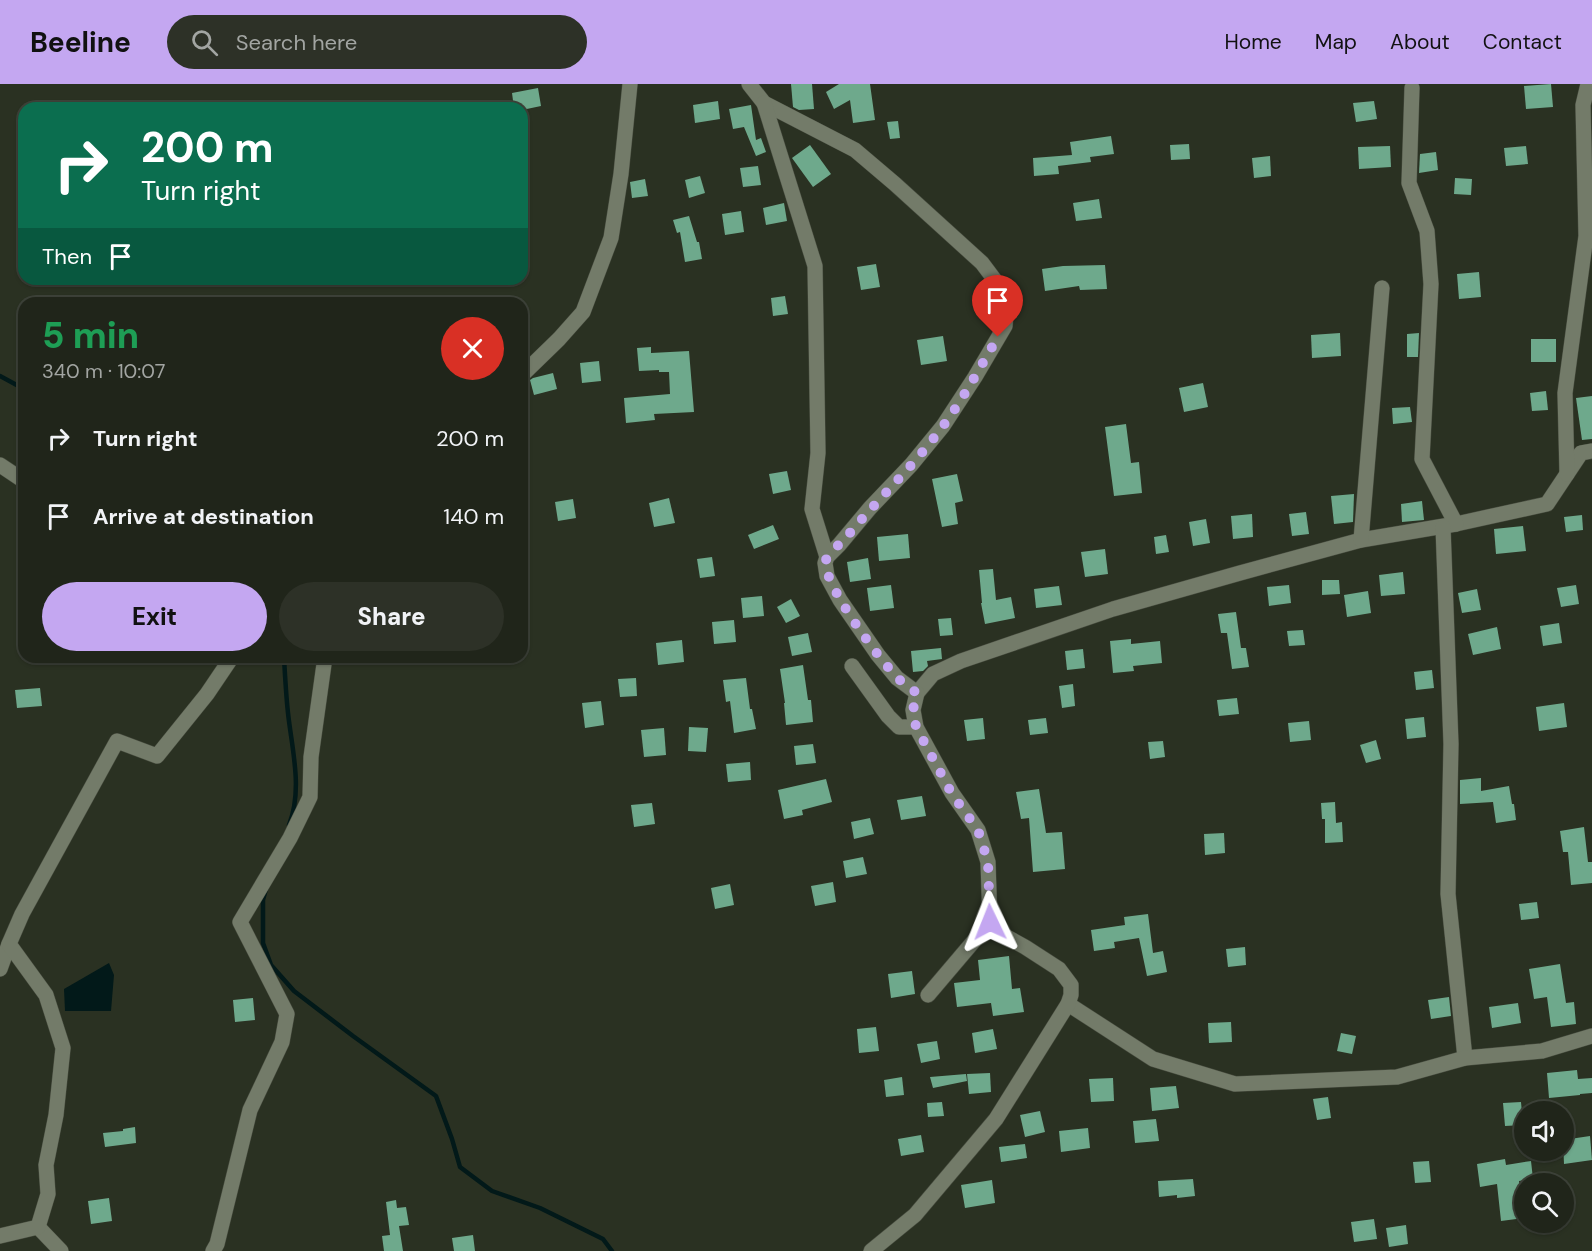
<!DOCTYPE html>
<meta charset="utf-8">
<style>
:root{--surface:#20251a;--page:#2d3127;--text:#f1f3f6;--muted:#a2a5a2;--line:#3d4239;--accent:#c4a7f1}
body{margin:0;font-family:"DM Sans",sans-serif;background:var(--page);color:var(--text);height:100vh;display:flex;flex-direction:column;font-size:22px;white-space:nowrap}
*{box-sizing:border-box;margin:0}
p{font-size:20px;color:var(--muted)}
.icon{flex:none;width:33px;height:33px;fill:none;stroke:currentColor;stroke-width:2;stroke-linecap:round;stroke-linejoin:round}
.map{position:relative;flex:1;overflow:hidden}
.side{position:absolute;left:18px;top:213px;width:510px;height:366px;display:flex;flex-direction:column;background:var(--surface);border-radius:18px;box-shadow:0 2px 4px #0004,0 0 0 2px var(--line)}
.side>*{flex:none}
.hud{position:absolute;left:18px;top:18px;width:510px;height:183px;border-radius:18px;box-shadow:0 2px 4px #0004,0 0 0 2px var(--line);background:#0b6e4f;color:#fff;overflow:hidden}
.controls{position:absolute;left:1514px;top:1017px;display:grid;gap:12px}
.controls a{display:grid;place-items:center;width:60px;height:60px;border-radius:50%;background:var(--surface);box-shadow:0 2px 4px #0004,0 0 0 2px var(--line);font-size:30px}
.pin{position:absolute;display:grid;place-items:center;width:51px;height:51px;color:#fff;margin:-62px -26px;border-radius:50% 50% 50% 0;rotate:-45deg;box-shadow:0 0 6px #0007}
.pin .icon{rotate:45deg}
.me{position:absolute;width:66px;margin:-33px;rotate:358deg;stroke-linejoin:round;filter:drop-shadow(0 0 4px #0008)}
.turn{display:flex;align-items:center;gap:21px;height:126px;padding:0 24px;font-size:27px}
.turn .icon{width:78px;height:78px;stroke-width:2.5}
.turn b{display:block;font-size:42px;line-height:51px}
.then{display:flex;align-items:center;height:57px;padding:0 24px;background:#0003;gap:12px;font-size:22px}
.round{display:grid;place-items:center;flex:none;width:63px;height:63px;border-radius:32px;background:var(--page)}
.overview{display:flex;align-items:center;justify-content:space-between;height:102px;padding:0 24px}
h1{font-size:36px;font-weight:800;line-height:45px;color:#1e9e55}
.action{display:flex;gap:12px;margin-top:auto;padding:12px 24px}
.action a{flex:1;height:69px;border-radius:36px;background:var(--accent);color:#111;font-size:24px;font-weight:800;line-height:69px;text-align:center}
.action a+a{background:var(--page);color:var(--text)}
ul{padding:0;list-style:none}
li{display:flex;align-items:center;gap:18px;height:78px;padding:0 24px}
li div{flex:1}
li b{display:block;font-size:22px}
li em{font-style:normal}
header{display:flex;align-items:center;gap:36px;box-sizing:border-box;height:84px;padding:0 30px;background:var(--accent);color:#111}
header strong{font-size:28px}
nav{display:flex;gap:33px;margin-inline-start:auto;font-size:21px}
.search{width:420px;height:54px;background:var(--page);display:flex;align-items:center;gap:15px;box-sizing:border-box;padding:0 21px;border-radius:33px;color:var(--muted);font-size:22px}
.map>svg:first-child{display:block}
</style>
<header>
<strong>Beeline</strong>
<div class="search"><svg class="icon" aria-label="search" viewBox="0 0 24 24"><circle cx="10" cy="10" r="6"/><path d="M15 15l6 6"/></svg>Search here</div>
<nav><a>Home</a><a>Map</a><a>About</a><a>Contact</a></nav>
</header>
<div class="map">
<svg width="1592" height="1167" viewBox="0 0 1592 1167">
<rect width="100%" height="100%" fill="#2a3122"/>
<polygon fill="#021919" points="109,879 114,891 111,927 65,927 64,905"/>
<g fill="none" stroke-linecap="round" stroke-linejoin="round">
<g stroke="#021919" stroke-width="4.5">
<polyline points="0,292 24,305"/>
<path d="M284 573C285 592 286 611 288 629 292 666 303 705 289 741"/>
<polyline points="266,805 263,816 263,859 271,881 294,907 353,952 436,1012 452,1055 460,1083 492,1107 540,1124 603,1155 612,1167"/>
</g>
</g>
<g fill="#6ea98c">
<polygon points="791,0 812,0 814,25 799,26 793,23"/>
<polygon points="839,0 870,0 875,36 853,39 850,16 834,25 826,8"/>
<polygon points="1551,0 1553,23 1526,25 1524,2"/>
<polygon points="538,4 541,22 522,26 522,24 514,24 512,9"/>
<polygon points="718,17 720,35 695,39 693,21"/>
<polygon points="1374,17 1377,35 1356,38 1353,19"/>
<polygon points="751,21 756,56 761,54 766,68 756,72 744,43 733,45 729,25"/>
<polygon points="898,37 900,54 890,55 887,38"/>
<polygon points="1111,52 1114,70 1090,73 1091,78 1058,82 1059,90 1034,92 1033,74 1072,71 1070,58"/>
<polygon points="1189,60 1190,75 1171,76 1170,61"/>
<polygon points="810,61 831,90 813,103 792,74"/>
<polygon points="1390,62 1391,83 1359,85 1358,63"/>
<polygon points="1526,62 1528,80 1506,82 1504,64"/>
<polygon points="1436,68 1438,86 1419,89 1420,70"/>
<polygon points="1270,72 1271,92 1254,94 1252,74"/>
<polygon points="758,82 761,101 743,103 740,84"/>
<polygon points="700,92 705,109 689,114 685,96"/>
<polygon points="1455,94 1472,95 1471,111 1454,110"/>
<polygon points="645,95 648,112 632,114 630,98"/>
<polygon points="1099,115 1102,134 1076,137 1073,119"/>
<polygon points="784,119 787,137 766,141 763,124"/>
<polygon points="741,127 744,148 725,151 722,130"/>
<polygon points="689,132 697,158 699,158 702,175 685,178 680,148 677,149 673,136"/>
<polygon points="876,180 880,203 861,206 857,183"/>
<polygon points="1105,181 1107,205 1080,206 1079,202 1045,207 1042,185 1063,182"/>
<polygon points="1479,188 1481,213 1459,215 1457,190"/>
<polygon points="785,212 788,230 773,232 771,214"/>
<polygon points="1340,249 1341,272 1312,274 1311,251"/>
<polygon points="1419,249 1418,273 1407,273 1407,250"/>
<polygon points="943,252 947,277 921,281 917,256"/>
<rect x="1531" y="255" width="25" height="23"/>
<polygon points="651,263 651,269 689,267 694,328 654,330 655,336 626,339 624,314 670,310 669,288 659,288 659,286 639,287 637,264"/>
<polygon points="599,277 601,297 582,299 580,279"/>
<polygon points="553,289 557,305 534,311 530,296 533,294"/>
<polygon points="1203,299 1208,323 1184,328 1179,304"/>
<polygon points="1546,307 1548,326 1532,327 1530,309"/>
<polygon points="1592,312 1592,355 1582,356 1576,314"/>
<polygon points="1410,323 1412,338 1393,340 1392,324"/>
<polygon points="1126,340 1131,379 1139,378 1142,409 1114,412 1105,343"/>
<polygon points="787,387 791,406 773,410 769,390"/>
<polygon points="957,390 963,417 955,419 958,440 942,443 932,395"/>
<polygon points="1354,410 1353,438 1334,440 1331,412"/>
<polygon points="669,414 675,439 654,443 649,419"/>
<polygon points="573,415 576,434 558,437 555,418"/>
<polygon points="1422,417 1424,436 1402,438 1401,420"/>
<polygon points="1306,428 1309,450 1292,452 1289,430"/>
<polygon points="1252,430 1253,453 1233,455 1231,432"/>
<polygon points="1582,431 1583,446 1566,448 1564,433"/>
<polygon points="1206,435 1210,459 1193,462 1189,438"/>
<polygon points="773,441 779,455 754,465 748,451"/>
<polygon points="1523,442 1526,467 1496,470 1494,445"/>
<polygon points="908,450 910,474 879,477 877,453"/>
<polygon points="1166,451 1169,468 1156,470 1154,453"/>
<polygon points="1105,465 1108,490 1085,493 1081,468"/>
<polygon points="712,473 715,492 700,494 697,475"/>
<polygon points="868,474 871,495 850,498 847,478"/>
<polygon points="993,485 996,516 1011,513 1015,534 985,540 981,519 982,519 979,486"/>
<polygon points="1403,488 1405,510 1381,512 1379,491"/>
<polygon points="1322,496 1339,496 1340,510 1322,511"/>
<polygon points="891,501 894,524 870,527 867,504"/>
<polygon points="1289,501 1291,519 1269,522 1267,503"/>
<polygon points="1576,501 1579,520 1561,523 1557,504"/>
<polygon points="1059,502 1062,521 1036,524 1034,505"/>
<polygon points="1477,505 1481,526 1462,529 1458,509"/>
<polygon points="1368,507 1371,529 1347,533 1344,511"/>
<polygon points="762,512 764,532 743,534 741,514"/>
<polygon points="791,515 800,532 786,539 777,523"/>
<polygon points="1236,528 1241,564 1246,564 1249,583 1232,585 1227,549 1221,549 1218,530"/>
<polygon points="951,534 953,551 940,552 938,535"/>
<polygon points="734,536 736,558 714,560 712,538"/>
<polygon points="1559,539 1562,559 1543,562 1540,542"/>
<polygon points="1497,543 1501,565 1473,571 1468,550"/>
<polygon points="1303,546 1305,561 1289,562 1287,547"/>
<polygon points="808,549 812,568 792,572 788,553"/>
<polygon points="1131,555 1131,560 1160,557 1162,579 1133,582 1134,587 1113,589 1110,557"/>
<polygon points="682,556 684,578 658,581 656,559"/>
<polygon points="941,564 942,575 927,577 928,582 923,587 913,588 911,567"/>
<polygon points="1083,565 1085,584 1067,586 1065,567"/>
<polygon points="803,581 808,616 811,616 813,638 786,641 784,619 785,619 780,585"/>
<polygon points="1432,586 1434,604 1416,606 1414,588"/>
<polygon points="636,594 637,612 620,613 618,595"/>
<polygon points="746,594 750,625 752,625 756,645 734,649 730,617 726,618 723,596"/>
<polygon points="1073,600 1075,622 1062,624 1059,602"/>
<polygon points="40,604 42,622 17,624 15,606"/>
<polygon points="1237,614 1239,630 1219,632 1217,616"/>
<polygon points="601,617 604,641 585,644 582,619"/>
<polygon points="1564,619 1567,643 1539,647 1536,623"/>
<polygon points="1424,633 1426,653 1407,655 1405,635"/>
<polygon points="983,634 985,655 967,657 964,636"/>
<polygon points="1046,634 1048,649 1030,651 1028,636"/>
<polygon points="1309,637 1311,656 1290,658 1288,639"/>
<polygon points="689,643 708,644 706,668 688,667"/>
<polygon points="664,644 666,671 644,673 641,646"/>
<polygon points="1376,656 1381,675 1366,679 1360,661"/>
<polygon points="1163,657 1165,673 1150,675 1148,658"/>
<polygon points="813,660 816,679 796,681 794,662"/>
<polygon points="750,678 751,696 728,698 726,680"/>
<polygon points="1481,694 1481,707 1509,702 1512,720 1514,720 1516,736 1496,739 1493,718 1460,720 1460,696"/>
<polygon points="826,695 832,718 802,726 803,731 784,735 778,706"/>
<polygon points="1039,705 1046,749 1062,748 1065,785 1033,788 1029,734 1021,735 1016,708"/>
<polygon points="922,712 926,732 901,736 897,716"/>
<polygon points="1335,718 1336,739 1342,738 1343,758 1325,759 1325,735 1322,735 1321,719"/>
<polygon points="652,719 655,740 634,743 631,721"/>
<polygon points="870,734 874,750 854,755 851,738"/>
<polygon points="1584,743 1588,778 1592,778 1592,799 1571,801 1568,768 1563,768 1560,747"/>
<polygon points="1224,749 1225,769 1205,771 1204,750"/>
<polygon points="863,773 867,790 846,794 843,777"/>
<polygon points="833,798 836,818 815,822 811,802"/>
<polygon points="730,800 734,821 715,825 711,804"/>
<polygon points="1537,818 1539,834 1521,836 1519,820"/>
<polygon points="1148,830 1153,869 1163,867 1167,888 1147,892 1139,854 1114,858 1115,864 1094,867 1091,846 1125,841 1124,833"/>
<polygon points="1245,863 1246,881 1228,883 1226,865"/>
<polygon points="1009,872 1012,905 1020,904 1024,928 993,932 991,919 957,923 954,899 980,896 978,876"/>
<polygon points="1560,880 1566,919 1574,918 1576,940 1551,943 1547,913 1534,915 1529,885"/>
<polygon points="912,887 915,910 891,914 888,890"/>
<polygon points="1449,913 1451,932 1431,935 1428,916"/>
<polygon points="253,914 255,936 235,938 233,916"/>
<polygon points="1518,919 1521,939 1492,944 1489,923"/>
<polygon points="1231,938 1232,958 1209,959 1208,939"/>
<polygon points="876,943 879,967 859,969 857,945"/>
<polygon points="993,945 997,965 975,969 972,949"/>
<polygon points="1341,949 1356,952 1352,970 1337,967"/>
<polygon points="937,957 940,975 921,979 917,960"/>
<polygon points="1577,986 1578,995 1592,994 1592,1009 1580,1010 1580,1011 1549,1014 1547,989"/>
<polygon points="990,989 991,1008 969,1010 967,990"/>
<polygon points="966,990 967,997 933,1004 930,993"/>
<polygon points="902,993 904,1011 886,1013 884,996"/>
<polygon points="1113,994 1114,1017 1091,1018 1089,995"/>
<polygon points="1176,1002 1179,1024 1152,1027 1150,1004"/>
<polygon points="1328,1013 1331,1034 1317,1036 1313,1015"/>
<polygon points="942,1018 944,1032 928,1033 927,1019"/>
<polygon points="1521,1018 1523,1041 1505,1042 1503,1019"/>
<polygon points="1040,1027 1045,1048 1025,1053 1020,1031"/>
<polygon points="1156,1035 1159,1057 1135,1059 1133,1037"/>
<polygon points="135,1043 136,1059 105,1063 103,1049 123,1047 123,1045"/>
<polygon points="1088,1044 1090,1064 1061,1068 1059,1047"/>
<polygon points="921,1051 924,1068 901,1072 898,1055"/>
<polygon points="1590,1052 1592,1076 1564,1080 1563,1056"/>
<polygon points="1025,1060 1027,1074 1001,1078 999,1063"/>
<polygon points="1505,1075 1506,1081 1531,1077 1533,1095 1519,1097 1524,1134 1501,1137 1497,1100 1480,1103 1477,1080"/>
<polygon points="1429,1077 1431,1098 1415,1099 1413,1078"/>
<polygon points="1193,1095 1195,1112 1177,1114 1177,1111 1159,1113 1158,1097"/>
<polygon points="992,1096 995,1119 965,1124 961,1101"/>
<polygon points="109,1114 112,1137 91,1140 88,1117"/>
<polygon points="396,1116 397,1124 406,1123 409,1141 399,1142 403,1167 384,1167 382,1152 390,1151 386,1118"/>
<polygon points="1374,1135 1377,1155 1354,1158 1351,1138"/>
<polygon points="1406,1141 1408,1160 1389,1163 1386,1144"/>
<polygon points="473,1151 475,1167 454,1167 452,1154"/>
</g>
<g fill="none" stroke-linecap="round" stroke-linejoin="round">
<g stroke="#474c3f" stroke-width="16">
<g id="minor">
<polyline points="749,0 764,19 855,66 895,100 982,179 997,199 1007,221 1005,242 975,293 943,342 911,381 870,424 839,461 827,473 825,479 827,492 840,516 878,571 897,594 917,609 933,590 961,577 1113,525 1240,489 1361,456 1456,440 1547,420 1581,369 1592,367"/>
<polyline points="1412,4 1409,99 1427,147 1431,200 1422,375 1456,440"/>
<polyline points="764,19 815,182 818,369 812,425 827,473"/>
<polyline points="522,291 559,255 583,228 611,154 621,90 630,0"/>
<polyline points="0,381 24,397"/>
<polyline points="1567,390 1565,309 1586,152 1583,21 1588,0"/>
<polyline points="1443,443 1451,660 1448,810 1465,974"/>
<polyline points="1361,456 1382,204"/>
<polyline points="852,582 888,632 899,643 916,643"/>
<polyline points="0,885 9,860"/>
<polyline points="928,911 990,838"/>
<polyline points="1068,920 1153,975 1235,1000 1397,993 1465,974 1542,967 1592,952"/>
<polyline points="38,1143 61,1167"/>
<polyline points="0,1152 38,1143 48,1110 46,1081 56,1031 63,964 46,911 9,860 22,830 117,657 157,672 207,610 232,573"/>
<polyline points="213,1167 217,1160 250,1026 282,958 287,930 240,838 290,754 310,713 311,673 325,573"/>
<polyline points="871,1167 915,1131 996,1035 1068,920 1071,911 1071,901 1059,885 1025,863 996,847 990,838 988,778 978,746 952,709 916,643 913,626 917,609"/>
</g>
</g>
<use href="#minor" stroke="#737b69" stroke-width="15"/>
</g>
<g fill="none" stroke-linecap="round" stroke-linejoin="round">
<path stroke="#c4a7f1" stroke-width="10" stroke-dasharray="0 18" d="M990 838 988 778 978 746 952 710 916 643 913 626 917 609C910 604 902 599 896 592 880 576 820 496 826 476 828 469 838 462 844 456 876 417 913 383 943 342 964 314 980 283 998 253"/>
</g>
</svg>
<div class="controls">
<a><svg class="icon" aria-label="sound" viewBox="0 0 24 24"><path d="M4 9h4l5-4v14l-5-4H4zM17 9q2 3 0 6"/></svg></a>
<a><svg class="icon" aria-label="search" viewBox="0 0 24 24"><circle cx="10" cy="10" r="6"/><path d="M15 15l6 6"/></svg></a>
</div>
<div class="pin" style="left:998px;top:253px;background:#d93025"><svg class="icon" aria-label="arrive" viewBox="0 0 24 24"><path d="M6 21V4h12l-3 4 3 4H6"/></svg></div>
<svg class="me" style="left:990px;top:838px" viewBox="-20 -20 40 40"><path d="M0-17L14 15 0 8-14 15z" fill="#c4a7f1" stroke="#fff" stroke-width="4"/></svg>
<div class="hud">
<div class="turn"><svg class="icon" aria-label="right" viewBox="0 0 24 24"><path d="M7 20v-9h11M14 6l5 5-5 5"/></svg><div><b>200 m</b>Turn right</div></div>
<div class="then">Then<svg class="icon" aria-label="arrive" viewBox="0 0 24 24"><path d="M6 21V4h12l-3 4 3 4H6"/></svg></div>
</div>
<section class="side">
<div class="overview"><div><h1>5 min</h1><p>340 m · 10:07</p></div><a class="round" style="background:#d93025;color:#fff"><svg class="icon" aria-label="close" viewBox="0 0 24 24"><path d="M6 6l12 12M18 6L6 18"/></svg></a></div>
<ul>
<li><svg class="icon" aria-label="right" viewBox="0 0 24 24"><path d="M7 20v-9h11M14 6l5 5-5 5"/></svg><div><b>Turn right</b></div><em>200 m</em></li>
<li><svg class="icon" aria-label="arrive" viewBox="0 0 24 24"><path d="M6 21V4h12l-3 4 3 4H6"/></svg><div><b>Arrive at destination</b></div><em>140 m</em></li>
</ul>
<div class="action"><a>Exit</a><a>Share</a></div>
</section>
</div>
